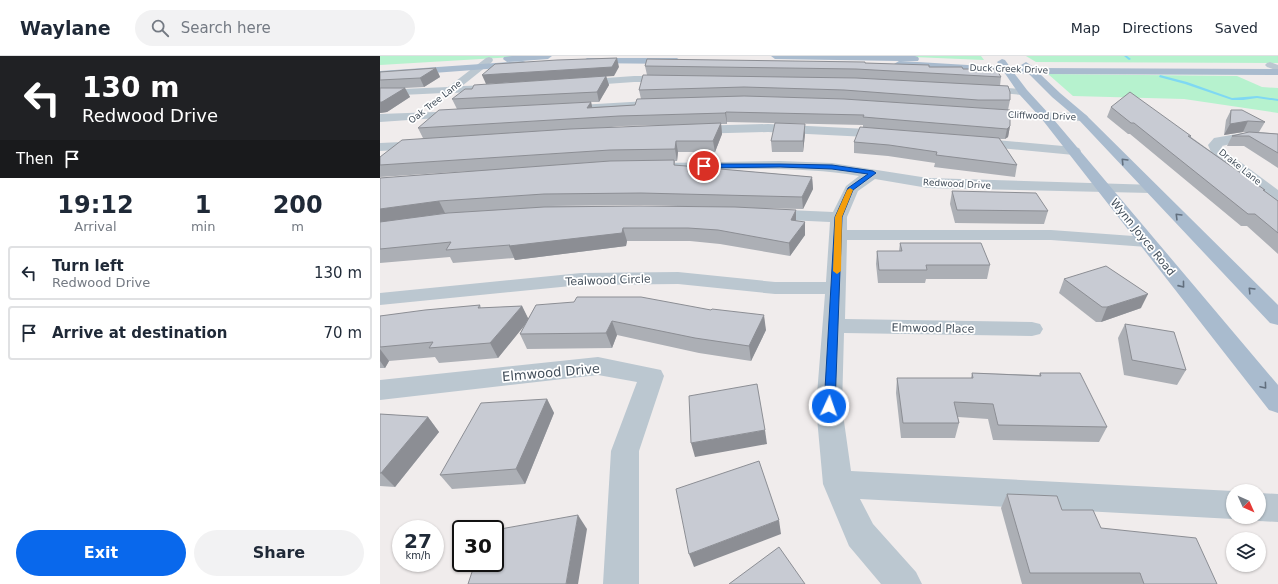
<!DOCTYPE html>
<style>
:root{--surface:#fff;--page:#f2f2f3;--text:#1f2937;--muted:#747a83;--line:#e0e1e3;--accent:#0968ec}
body{margin:0;font-family:"DejaVu Sans",sans-serif;background:var(--page);color:var(--text);height:100vh;display:flex;flex-direction:column;font-size:15px;white-space:nowrap}
*{box-sizing:border-box;margin:0}
p{font-size:13px;color:var(--muted)}
.icon{flex:none;width:22px;height:22px;fill:none;stroke:currentColor;stroke-width:2;stroke-linecap:round;stroke-linejoin:round}
.map{position:relative;flex:1;overflow:hidden}
.panel{display:flex;flex-direction:column;background:var(--surface);width:380px}
.panel>*{flex:none}
.guide{background:#202124;color:#fff;overflow:hidden}
.needle{width:26px;rotate:135deg}
.buttons{position:absolute;left:846px;top:428px;display:grid;gap:8px}
.buttons a{display:grid;place-items:center;width:40px;height:40px;border-radius:50%;background:var(--surface);box-shadow:0 1px 3px #0004;font-size:20px}
.speed{position:absolute;left:12px;top:464px;display:flex;gap:8px;font-size:20px;font-weight:700;text-align:center}
.speed>*{display:grid;place-content:center;width:52px;height:52px;border-radius:50%;background:var(--surface);box-shadow:0 1px 3px #0004;line-height:1}
.speed small{font-size:10px;font-weight:400}
.speed .limit{border:2px solid #111;border-radius:6px;background:#fff;color:#111}
.pin{position:absolute;display:grid;place-items:center;width:34px;height:34px;color:#fff;margin:-17px;border:2px solid #fff;border-radius:50%;box-shadow:0 1px 4px #0007}
.me{position:absolute;width:44px;margin:-22px;rotate:3deg;stroke-linejoin:round;filter:drop-shadow(0 0 3px #0008)}
.turn{display:flex;align-items:center;gap:14px;height:84px;padding:0 16px;font-size:18px}
.turn .icon{width:52px;height:52px;stroke-width:2.5}
.turn b{display:block;font-size:28px;line-height:34px}
.then{display:flex;align-items:center;height:38px;padding:0 16px;background:#0003;gap:8px;font-size:15px}
.eta{display:flex;justify-content:space-evenly;align-items:center;height:68px;text-align:center}
.eta b{font-size:24px;font-weight:600;line-height:28px}
.primary-button{display:flex;gap:8px;margin-top:auto;padding:8px 16px}
.primary-button a{flex:1;height:46px;border-radius:24px;background:var(--accent);color:#fff;font-size:16px;font-weight:600;line-height:46px;text-align:center}
.primary-button a+a{background:var(--page);color:var(--text)}
ul{padding:0;list-style:none}
li{display:flex;align-items:center;gap:12px;height:54px;margin:0 8px 6px;padding:0 8px;border:2px solid var(--line);border-radius:4px}
li div{flex:1}
li b{display:block;font-size:15px}
li em{font-style:normal}
header{display:flex;align-items:center;gap:24px;box-sizing:border-box;height:56px;padding:0 20px;background:var(--surface);border-bottom:1px solid var(--line)}
header strong{font-size:19px}
nav{display:flex;gap:22px;margin-inline-start:auto;font-size:14px}
.search{width:280px;height:36px;background:var(--page);display:flex;align-items:center;gap:10px;box-sizing:border-box;padding:0 14px;border-radius:22px;color:var(--muted);font-size:15px}
main{display:flex;flex:1;min-height:0}
.map>svg:first-child{display:block}
</style>
<header>
<strong>Waylane</strong>
<div class="search"><svg class="icon" aria-label="search" viewBox="0 0 24 24"><circle cx="10" cy="10" r="6"/><path d="M15 15l6 6"/></svg>Search here</div>
<nav><a>Map</a><a>Directions</a><a>Saved</a></nav>
</header>
<main>
<section class="panel">
<div class="guide">
<div class="turn"><svg class="icon" aria-label="left" viewBox="0 0 24 24"><path d="M17 20v-9H6M10 6l-5 5 5 5"/></svg><div><b>130 m</b>Redwood Drive</div></div>
<div class="then">Then<svg class="icon" aria-label="arrive" viewBox="0 0 24 24"><path d="M6 21V4h12l-3 4 3 4H6"/></svg></div>
</div>
<div class="eta">
<div><b>19:12</b><p>Arrival</p></div>
<div><b>1</b><p>min</p></div>
<div><b>200</b><p>m</p></div>
</div>
<ul>
<li><svg class="icon" aria-label="left" viewBox="0 0 24 24"><path d="M17 20v-9H6M10 6l-5 5 5 5"/></svg><div><b>Turn left</b><p>Redwood Drive</p></div><em>130 m</em></li>
<li><svg class="icon" aria-label="arrive" viewBox="0 0 24 24"><path d="M6 21V4h12l-3 4 3 4H6"/></svg><div><b>Arrive at destination</b></div><em>70 m</em></li>
</ul>
<div class="primary-button"><a>Exit</a><a>Share</a></div>
</section>
<div class="map">
<svg width="898" height="528" viewBox="0 0 898 528">
<rect width="100%" height="100%" fill="#f0ecec"/>
<g fill="#b6f2ce">
<polygon points="0,0 149,0 0,9"/>
<polygon points="510,0 601,0 604,4"/>
<polygon points="646,0 898,0 898,7 656,6"/>
<polygon points="668,18 857,20 882,31 898,32 898,57 804,43 693,40"/>
</g>
<g fill="none" stroke-linecap="round" stroke-linejoin="round">
<g fill="#7fd8f3" fill-rule="evenodd">
<polygon points="744,0 747,0 751,3 749,4"/>
<polygon points="780,19 807,26 852,42 877,40 898,43 898,45 877,42 863,44 852,44 805,28 779,21"/>
</g>
<g fill="#bbc7d0" fill-rule="evenodd">
<polygon points="109,1 112,2 113,4 112,6 82,30 114,29 119,32 118,34 73,37 68,39 64,37 0,40 0,34 68,31 106,2"/>
<polygon points="890,6 898,9 898,15 887,11 885,9 887,7"/>
<polygon points="254,20 292,20 297,23 292,26 254,26 198,30 193,27 198,24"/>
<polygon points="600,30 643,33 648,36 643,39 596,35 595,33 596,31"/>
<polygon points="285,44 289,45 291,47 289,49 182,56 178,55 176,53 178,51 182,50"/>
<polygon points="83,55 87,56 89,58 87,60 0,66 0,58"/>
<polygon points="601,55 702,57 706,59 708,61 706,63 702,65 597,60 595,58 597,56"/>
<polygon points="388,68 507,74 511,75 513,78 511,81 507,82 388,76 312,78 308,77 306,74 308,71 312,70"/>
<polygon points="863,77 898,80 898,88 863,85 842,90 844,94 898,134 898,146 892,144 831,96 828,89 834,82"/>
<polygon points="593,82 694,91 699,92 701,95 699,98 694,99 588,89 586,86 588,83"/>
<polygon points="44,85 49,86 51,89 49,92 0,95 0,87"/>
<path d="M400 105 452 107 548 122 776 129 779 132 776 135 771 137 548 132 495 123 478 135 467 161V174H671L767 181 773 182 776 186 773 190 767 191 671 184H467L465 263 652 266 660 268 663 273 660 278 652 280 464 277 462 351 471 415 853 435V461H859L853 463 480 443 493 468 536 516 542 528H501L469 490 443 428 436 351 445 238H395L298 228 201 229 0 249V237L201 217 298 216 395 226H446L450 166 386 163 380 162 378 158 380 154 386 153 453 156 466 130 479 120C415 109 349 114 284 115L279 114 277 111 279 108 284 107Z"/>
<polygon points="218,301 281,314 284,320 259,395 259,528 223,528 231,395 257,326 218,319 0,344 0,324"/>
<polygon points="879,437 898,438 898,466 879,465 868,461 879,461"/>
</g>
<g fill="#a9bbce" fill-rule="evenodd">
<polygon points="132,0 172,0 168,3 127,6 123,3 124,1"/>
<polygon points="391,0 535,0 538,1 539,3 538,5 521,5 621,11 617,6 622,3 625,4 630,11 644,12 641,9 646,6 655,12 898,13 898,19 660,18 680,37 706,59 898,249 898,269 890,267 698,63 672,41 649,18 634,17 647,34 669,58 898,329 898,357 889,354 661,62 639,38 624,16 516,10 514,8 519,5 395,3"/>
<polygon points="207,2 297,2 301,5 297,8 204,7 203,5"/>
<polygon points="143,5 146,6 148,8 146,10 0,21 0,15"/>
</g>
</g>
<g fill="#acafb5" fill-rule="evenodd">
<path d="M485 7 583 13 621 21 620 30 630 44 628 54 630 70 628 81 625 83H620L637 109 635 121 554 111 555 107 508 100 474 97V86L483 71V69L347 66V68H341L342 78 335 96H298L297 105H295V109L432 121 433 133 423 153 374 152 416 154V165L425 179 410 200 340 188 310 185H247L246 190 135 204 134 202 73 207 70 201 0 207V122L91 115 0 121V101L43 82 38 72 77 53 72 43 92 33 226 20 229 29 219 46H211L212 51 255 49 261 43 259 34 267 19 265 10ZM288 69 221 72 242 70ZM264 149 332 151 169 150Z"/>
<polygon points="56,12 60,21 44,31 25,32 30,41 7,56 0,57 0,16"/>
<polygon points="731,51 811,80 811,81 885,134 884,135 898,145 898,198 867,170 861,170 750,78 748,78 727,61"/>
<polygon points="851,54 885,66 879,76 898,78 898,112 864,90 847,90 852,80 868,76 863,76 844,79 846,64"/>
<polygon points="425,78 423,96 392,96 391,85"/>
<polygon points="572,135 668,155 664,168 575,167 570,148"/>
<polygon points="520,187 610,209 607,223 546,223 545,227 498,227 496,208 497,195 519,195"/>
<polygon points="684,223 761,252 721,266 716,266 679,237"/>
<polygon points="100,249 101,252 142,250 148,263 156,249 386,274 371,305 319,297 237,279 232,292 147,293 140,278 145,268 118,302 59,307 55,301 9,305 5,312 0,312 0,260"/>
<polygon points="745,268 806,314 797,329 744,319 738,282"/>
<polygon points="592,317 659,319 660,317 727,371 719,386 613,384 608,363 578,361 579,367 575,382 521,382 516,337 517,322 591,322"/>
<polygon points="167,343 174,357 145,428 72,433 60,419"/>
<polygon points="0,358 48,361 59,376 15,431 0,430"/>
<polygon points="627,438 682,454 837,528 642,528 621,452"/>
</g>
<g fill="#8c8e94">
<polygon points="237,2 239,11 234,20 106,28 102,19"/>
<polygon points="56,12 60,21 44,31 40,22"/>
<polygon points="226,20 229,29 219,46 217,36"/>
<polygon points="25,32 30,41 7,56 0,57 0,46"/>
<polygon points="211,46 213,55 207,52"/>
<polygon points="346,56 347,66 347,68 345,57"/>
<polygon points="868,65 863,76 844,79 850,68"/>
<polygon points="341,67 342,78 335,96 333,85"/>
<polygon points="425,68 425,78 423,96 423,85"/>
<polygon points="630,70 628,81 625,83 627,73"/>
<polygon points="296,85 298,96 297,105 295,93"/>
<polygon points="432,121 433,133 423,153 422,141"/>
<polygon points="59,145 65,157 0,167 0,153"/>
<polygon points="416,154 416,166 411,164"/>
<polygon points="425,166 425,179 410,200 409,187"/>
<polygon points="243,172 247,185 246,190 135,204 129,190"/>
<polygon points="768,238 761,252 721,266 727,251"/>
<polygon points="142,250 149,264 118,302 110,287"/>
<polygon points="384,259 386,274 371,305 369,290"/>
<polygon points="232,265 237,279 232,292 226,277"/>
<polygon points="0,293 9,305 5,312 0,305"/>
<polygon points="167,343 174,357 145,428 136,413"/>
<polygon points="48,361 59,376 15,431 1,417"/>
<polygon points="385,374 387,388 315,401 311,387"/>
<polygon points="198,459 207,473 198,528 186,528"/>
<polygon points="399,464 401,478 314,511 309,498"/>
</g>
<g fill="#c8cbd3" stroke="#8c8e94">
<polygon points="237,2 232,11 102,19 115,8 177,4"/>
<polygon points="267,3 485,6 485,7 549,9 549,11 582,11 583,13 616,13 621,21 476,13 265,10"/>
<polygon points="56,12 40,22 0,24 0,16"/>
<polygon points="263,19 476,22 628,30 630,36 630,44 598,44 464,34 364,31 259,34"/>
<polygon points="226,20 217,36 72,43 85,33 92,33 94,29"/>
<polygon points="0,32 25,32 2,46 0,46"/>
<polygon points="750,36 811,80 808,80 885,134 883,134 898,145 898,177 875,158 868,158 754,67 751,67 731,51"/>
<polygon points="364,40 464,43 630,54 630,70 627,73 483,61 484,59 346,56 345,57 239,60 38,72 59,54 211,46 207,52 255,49 257,43"/>
<polygon points="851,54 862,54 885,66 868,65 850,68"/>
<polygon points="341,67 333,85 296,85 295,93 230,94 0,109 0,101 22,84 190,73"/>
<polygon points="395,67 425,68 423,85 391,85"/>
<polygon points="480,71 619,82 637,109 556,99 557,96 509,89 474,86"/>
<polygon points="869,76 898,78 898,97 869,80 852,80"/>
<polygon points="294,104 294,109 432,121 422,141 261,137 164,138 59,145 0,153 0,122 230,105"/>
<polygon points="572,135 656,137 668,155 577,154"/>
<polygon points="259,150 355,151 416,154 411,164 425,166 409,187 338,174 308,172 243,172 242,177 129,190 130,189 66,194 71,186 0,193 0,166 68,157 164,151"/>
<polygon points="520,187 601,187 610,209 546,209 547,214 499,214 497,195 522,195"/>
<polygon points="726,210 768,238 727,251 722,251 684,223"/>
<polygon points="197,241 261,241 331,254 332,253 384,259 369,290 315,282 232,265 226,277 140,278 156,249 194,246"/>
<polygon points="100,249 98,252 142,250 110,287 49,292 53,286 0,291 0,260 45,254"/>
<polygon points="745,268 794,276 806,314 752,304"/>
<polygon points="592,317 661,320 660,317 700,317 727,371 618,369 613,348 574,346 579,367 523,367 517,322 593,322"/>
<polygon points="377,328 385,374 311,387 309,340"/>
<polygon points="167,343 136,413 60,419 101,347"/>
<polygon points="0,358 48,361 1,417 0,417"/>
<polygon points="379,405 399,464 309,498 296,433"/>
<polygon points="627,438 677,440 682,454 713,454 721,472 816,482 837,528 764,528 760,517 650,517"/>
<polygon points="198,459 186,528 88,528 95,507 115,507 115,474"/>
<polygon points="399,491 425,528 349,528"/>
</g>
<defs><path id="oneway-chevron" d="M-2-3.5L2.5 0L-2 3.5" fill="none" stroke-width="1.6" stroke-linecap="round" stroke-linejoin="round"/></defs>
<g stroke="#626f7e">
<use href="#oneway-chevron" transform="translate(744 105) rotate(-134)"/>
<use href="#oneway-chevron" transform="translate(798 160) rotate(-135)"/>
<use href="#oneway-chevron" transform="translate(802 229) rotate(51)"/>
<use href="#oneway-chevron" transform="translate(871 234) rotate(-134)"/>
<use href="#oneway-chevron" transform="translate(884 330) rotate(50)"/>
</g>
<polygon fill="#0968ec" stroke="#064499" points="400,108 452,109 493,115 496,117 473,134 462,161 455,350 453,353 449,355 445,353 444,350 455,161 468,132 488,118 452,113 400,111 324,112 321,110 324,108"/>
<polygon fill="#f59e0b" points="470,132 473,134 462,161 461,215 457,218 453,215 455,161 467,134"/>
<g text-anchor="middle" stroke-width="3.5" stroke-linejoin="round" paint-order="stroke">
<g font-size="9" fill="#434f5b" stroke="#fff">
<text transform="translate(629 13) rotate(2)" y="3">Duck Creek Drive</text>
<text transform="translate(55 46) rotate(-38)" y="3">Oak Tree Lane</text>
<text transform="translate(662 60) rotate(2)" y="3">Cliffwood Drive</text>
<text transform="translate(860 111) rotate(39)" y="3">Drake Lane</text>
<text transform="translate(577 128) rotate(3)" y="3">Redwood Drive</text>
</g>
<g font-size="11" fill="#434f5b" stroke="#fff">
<text transform="translate(763 181) rotate(51)" y="4">Wynn Joyce Road</text>
<text transform="translate(228 224) rotate(-2)" y="4">Tealwood Circle</text>
<text transform="translate(553 272) rotate(1)" y="4">Elmwood Place</text>
</g>
<g font-size="13" fill="#434f5b" stroke="#fff">
<text transform="translate(171 316) rotate(-5)" y="5">Elmwood Drive</text>
</g>
</g>
</svg>
<div class="buttons">
<a><svg class="needle" viewBox="-14 -14 28 28"><path d="M0-13l5 13h-10z" fill="#e53935"/><path d="M0 13l5-13h-10z" fill="#747a83"/></svg></a>
<a><svg class="icon" aria-label="layers" viewBox="0 0 24 24"><path d="M12 4l9 5-9 5-9-5zM3 14l9 5 9-5"/></svg></a>
</div>
<div class="speed"><div>27<small>km/h</small></div><div class="limit">30</div></div>
<div class="pin" style="left:324px;top:110px;background:#d93025"><svg class="icon" aria-label="arrive" viewBox="0 0 24 24"><path d="M6 21V4h12l-3 4 3 4H6"/></svg></div>
<svg class="me" style="left:449px;top:350px" viewBox="-20 -20 40 40"><circle r="17" fill="#0968ec" stroke="#fff" stroke-width="3"/><path d="M0-11L8 9 0 5-8 9z" fill="#fff"/></svg>
</div>
</main>
